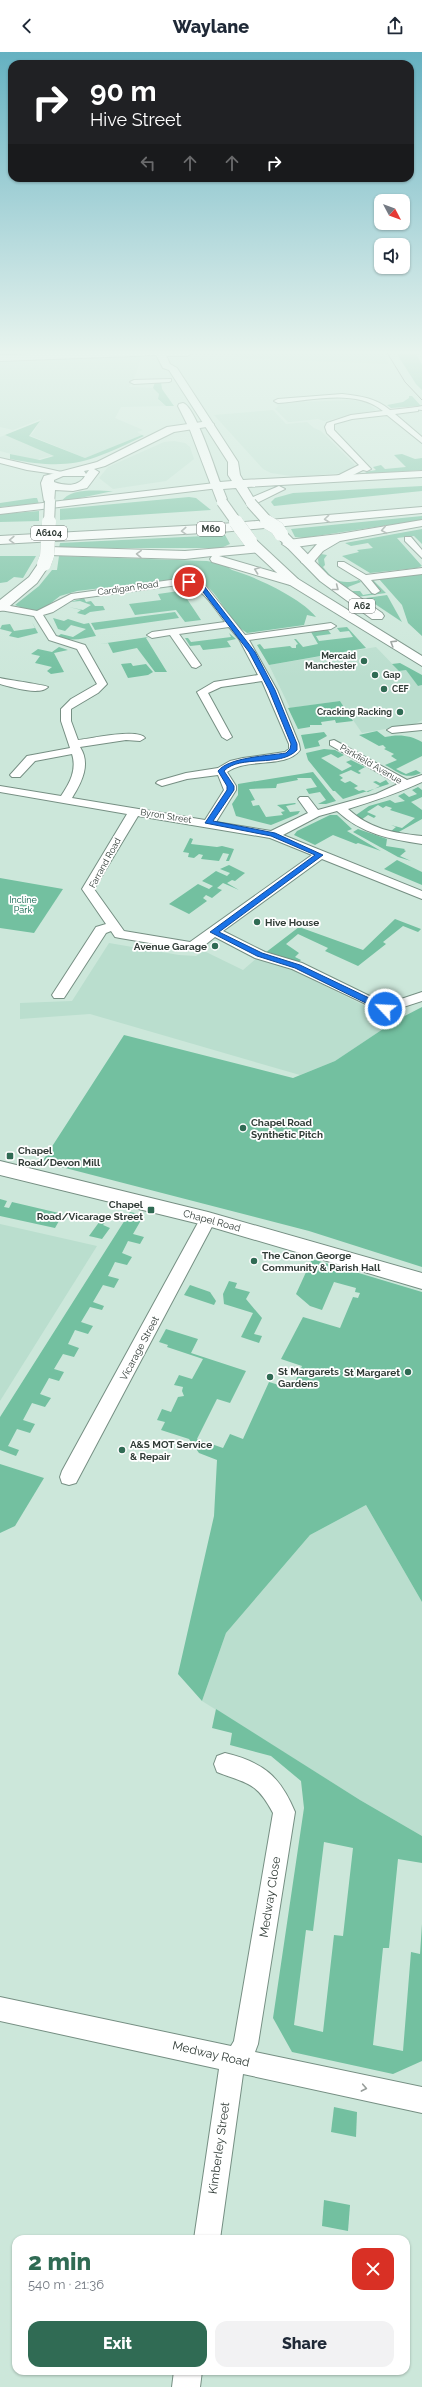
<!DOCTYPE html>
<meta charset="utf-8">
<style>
:root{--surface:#fff;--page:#f2f2f3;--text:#1f2937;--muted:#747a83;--accent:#306b54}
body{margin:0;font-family:Raleway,sans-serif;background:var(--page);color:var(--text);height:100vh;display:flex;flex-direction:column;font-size:15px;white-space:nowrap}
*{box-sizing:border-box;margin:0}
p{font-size:13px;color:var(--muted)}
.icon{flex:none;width:22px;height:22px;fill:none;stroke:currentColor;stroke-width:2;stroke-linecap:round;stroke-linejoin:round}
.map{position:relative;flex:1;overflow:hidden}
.panel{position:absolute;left:12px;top:2183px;width:398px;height:140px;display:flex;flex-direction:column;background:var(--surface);border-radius:12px;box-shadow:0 1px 3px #0004}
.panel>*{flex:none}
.hud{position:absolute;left:8px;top:8px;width:406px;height:122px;border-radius:12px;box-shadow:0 1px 3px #0004;background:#202124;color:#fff;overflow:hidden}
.needle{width:26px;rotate:131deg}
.buttons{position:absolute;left:374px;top:142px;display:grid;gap:8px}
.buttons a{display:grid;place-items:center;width:36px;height:36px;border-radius:8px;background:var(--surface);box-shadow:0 1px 3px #0004;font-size:20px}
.pin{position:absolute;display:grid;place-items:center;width:34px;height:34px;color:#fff;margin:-17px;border:2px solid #fff;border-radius:50%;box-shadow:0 1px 4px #0007}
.me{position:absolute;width:44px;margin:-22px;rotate:295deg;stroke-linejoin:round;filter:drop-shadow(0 0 3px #0008)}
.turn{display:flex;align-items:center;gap:14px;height:84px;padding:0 16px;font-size:18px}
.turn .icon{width:52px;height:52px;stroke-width:2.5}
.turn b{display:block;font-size:28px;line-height:34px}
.lanes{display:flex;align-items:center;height:38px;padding:0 16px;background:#0003;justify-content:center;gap:20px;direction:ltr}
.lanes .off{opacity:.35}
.round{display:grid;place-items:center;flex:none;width:42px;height:42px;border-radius:12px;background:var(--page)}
.summary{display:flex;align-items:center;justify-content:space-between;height:68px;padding:0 16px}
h1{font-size:24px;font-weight:800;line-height:30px;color:var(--accent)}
.cta{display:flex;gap:8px;margin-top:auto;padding:8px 16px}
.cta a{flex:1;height:46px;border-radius:12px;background:var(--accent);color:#fff;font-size:16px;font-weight:800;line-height:46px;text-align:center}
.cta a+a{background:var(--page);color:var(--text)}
header{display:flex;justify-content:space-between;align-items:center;height:52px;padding:0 16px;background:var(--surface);font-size:18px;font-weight:800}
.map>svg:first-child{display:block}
</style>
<header><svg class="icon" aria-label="back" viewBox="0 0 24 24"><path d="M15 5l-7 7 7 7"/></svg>Waylane<svg class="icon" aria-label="share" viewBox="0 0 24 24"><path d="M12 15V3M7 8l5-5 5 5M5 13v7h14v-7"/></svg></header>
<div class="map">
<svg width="422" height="2335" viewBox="0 0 422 2335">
<rect width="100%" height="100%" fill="#cce7da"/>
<g fill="#badece">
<polygon points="195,299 381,299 389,312 242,306 230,301"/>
<polygon points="147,302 149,304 141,304 136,322 129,335 153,336 159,342 158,348 166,354 121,355 115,366 143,378 137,380 142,383 85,406 29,383 33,381 41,367 13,378 0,375 0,308"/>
<polygon points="352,348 368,351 376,358 324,369 318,367 291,370 288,370 275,357 278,354 275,351"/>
<polygon points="273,358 286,372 307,370 314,376 321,379 355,413 349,419 342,421 297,425 271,421 263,417 214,363"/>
<polygon points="5,383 55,403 34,408 0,399 0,385"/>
<polygon points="174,389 185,391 190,395 194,407 166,429 113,437 99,426 108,415 164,390"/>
<polygon points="376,595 399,619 406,618 418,634 422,633 422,668 415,672 362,681 340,649 290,656 269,613"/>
<polygon points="109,891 179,903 196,904 204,899 243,918 257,906 283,913 395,969 335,1009 300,1023 90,962 20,967 20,951 72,949"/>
<polygon points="0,1172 97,1194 0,1349"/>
<polygon points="366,1453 422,1550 422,1784 360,1748 202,1649 226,1581 310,1483"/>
</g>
<g fill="#73c0a0" fill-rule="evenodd">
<polygon points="395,299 415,299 422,313 422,338 416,332"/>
<polygon points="155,330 161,330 162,337 174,354 166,354 158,347 159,342 153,336"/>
<polygon points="409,344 412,344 421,354 391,356 387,353 403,350 409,346"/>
<path d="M40 369 29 384 85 406 142 383 144 384C89 410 72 419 10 407V402L40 408 54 404 5 383Z"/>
<polygon points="402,402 415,407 422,406 422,418 368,422 365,420 376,418 373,415 381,413 385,417 406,415 394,403"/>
<polygon points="422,434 422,439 274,454 271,450 275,446 293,441"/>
<path d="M113 439 61 450C71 435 97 439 113 439Z"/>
<polygon points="189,445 196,446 211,458 60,468 60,457"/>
<polygon points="34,446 37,446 39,452 0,455 0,451"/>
<polygon points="39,459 39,469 0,470 0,462"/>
<polygon points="422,464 422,468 303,486 295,485 291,477"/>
<polygon points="422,477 422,492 414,484 397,486 422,514 417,516 370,521 342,504 359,500 357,498 373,496 368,491 351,494 345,491"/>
<polygon points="225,483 230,492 221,496 59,496 60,491"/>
<path d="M321 502 327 503 324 507 325 513 323 515C334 529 342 533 359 528L361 530 348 535 350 539H360L363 543 380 540 372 530 373 528 386 541 357 545 345 538 319 515 318 507Z"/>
<polygon points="0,504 36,504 23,526 14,525 7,530 0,531"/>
<path d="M59 504 207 509 230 513 229 516 232 518C256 525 301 546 316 565L307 563 304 573 247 581C221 565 220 529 185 526L77 539 60 544 42 558 30 559 15 553 39 534 52 518H57Z"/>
<polygon points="422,522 422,584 408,571 402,553 379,527"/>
<polygon points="175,533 189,533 199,539 183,541 201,568 185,570 176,558 135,563 129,552 161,548 158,542 179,539"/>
<polygon points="387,543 402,570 366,546"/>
<polygon points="84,546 86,550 91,549 95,554 103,554 105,558 90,560 85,563 77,561 81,558 69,555 83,558 91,553 80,549 70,550"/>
<polygon points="175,560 179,566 95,578 91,571"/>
<path d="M53 566 64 569 68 567 84 572 89 571 96 584C84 586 70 591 58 584L61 582 73 585 86 577 71 573 65 579 58 577Z"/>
<polygon points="32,570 38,581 18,586 9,584 12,580 0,577 2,573 10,572 14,579 35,576"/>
<polygon points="347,575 366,596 269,613 257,593 260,592 264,597 290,594 292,596 296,596 296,593 298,592 294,587 296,587 303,595 318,592 311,580 328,578 331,582 316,584 319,589 353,585 349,579 340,580 337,576"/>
<polygon points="229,581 236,587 227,589 231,595 203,598 200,593 190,594 185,586 188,586 191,590 231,585"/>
<polygon points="148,585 146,586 167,620 155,620 137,596 113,601 108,591 100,592"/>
<polygon points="59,595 68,598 54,601 64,620 51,622 47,619 52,615 35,611 40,604 31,602 38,597 52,600"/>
<polygon points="131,611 133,614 146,612 153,620 148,623 128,626 121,612"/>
<polygon points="400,611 422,623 422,633 418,634 406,618 399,619 392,612"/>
<polygon points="340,649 353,669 336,671 335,668 321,670 322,673 310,673 310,675 298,677 288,656"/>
<path d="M377 679 385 685C398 682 411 683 422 690V704L396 717 406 722 416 718 421 721C405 728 400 721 385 713L397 708 391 704 394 702 384 697 386 696 383 693 379 694 359 683Z"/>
<polygon points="324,680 327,684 318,689 320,694 305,697 301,683"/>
<polygon points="324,697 335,698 344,703 338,706 331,702 321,706 342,719 352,714 346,710 351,708 365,715 358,719 361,721 359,722 351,718 339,723 343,726 340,728 345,731 350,729 358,734 354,736 359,739 363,738 368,740 380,734 373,730 376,729 380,731 386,728 389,732 343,747 335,739 333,739 308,708 306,701"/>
<polygon points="313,720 336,749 326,752 318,752 326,748 320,740 309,742 306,737 317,735 311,726 297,726 298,728 277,732 276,736 249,737 255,748 251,749 253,754 259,753 266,765 283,763 281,760 285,759 277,753 295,751 296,752 286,754 290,760 300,759 298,762 271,773 236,764 232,752 238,743 238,732"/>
<polygon points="418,735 422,738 422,745 411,750 422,758 422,767 397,781 390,780 396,775 391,773 402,776 415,766 390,758 392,756 386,754 383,756 378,753 367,760 376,764 374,766 368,763 361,768 356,763 369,754 390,748 395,751 405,749 398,744 404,741 409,745 417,742 412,738"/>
<polygon points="330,763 337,763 352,777 347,779 381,799 358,791 356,792 333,783 315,793 294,783 297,779"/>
<polygon points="358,777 387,787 386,794 405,797 404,798 406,799 400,804 411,809 398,805 353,780"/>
<polygon points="190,786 193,787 191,792 217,795 222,794 234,797 229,809 226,809 229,802 223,801 219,809 201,807 203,803 199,802 194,806 188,805 189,801 183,800"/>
<polygon points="397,808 422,820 422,833 384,817"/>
<polygon points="229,813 245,821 235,829 232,828 227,831 239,838 223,831 217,836 222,838 212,846 206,843 203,846 207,849 189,862 169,852 198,832 209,837 213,834 202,829 216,819 227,824 230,821 220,817"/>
<polygon points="0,826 63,837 34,881 0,876"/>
<polygon points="395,867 421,877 418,880 403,874 383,890 386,892 358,914 325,899 328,896 298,882 286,892 299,901 295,905 301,908 297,912 284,906 265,901 299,875 363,898"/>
<polygon points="422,955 422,1215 309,1179 42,1110 124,983 293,1026 335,1009 395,969"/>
<polygon points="0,1147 7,1149 4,1155 9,1156 12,1150 63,1162 55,1176 0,1164"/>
<polygon points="130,1160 144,1163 133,1182 144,1185 140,1192 128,1189 122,1201 132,1205 127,1213 115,1210 108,1224 119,1227 114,1236 103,1233 93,1250 104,1254 102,1258 90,1255 81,1270 93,1274 88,1282 75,1278 68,1292 79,1296 74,1305 63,1302 54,1317 64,1320 59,1329 49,1326 40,1342 51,1346 45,1355 32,1351 23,1368 35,1372 30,1381 17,1377 8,1394 19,1398 16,1404 0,1398 0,1365"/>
<polygon points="105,1162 110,1164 103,1173 110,1176 102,1187 89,1184"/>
<polygon points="312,1207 422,1240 422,1550 366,1453 310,1483 226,1581 202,1649 178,1622 214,1464 217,1408 199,1401 189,1387 161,1378 165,1370 157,1368 162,1357 171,1360 178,1345 184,1344 182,1339 183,1335 174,1333 179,1323 192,1327 203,1307 167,1295 168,1293 159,1290 166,1277 198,1287 191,1301 246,1319 230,1351 217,1347 197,1387 223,1396 230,1382 243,1387 269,1330 292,1337 302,1314 281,1307 303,1265 340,1276 353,1245 358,1246 360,1241 355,1240 356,1236 334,1230 322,1258 310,1254 296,1242"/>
<polygon points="229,1229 237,1231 235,1236 250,1240 246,1247 262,1266 254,1282 262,1284 259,1291 241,1285 253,1261 224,1252 223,1242"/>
<polygon points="190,1233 210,1240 216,1249 214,1253 184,1243"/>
<polygon points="0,1412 44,1426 15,1474 0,1481"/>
<path d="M216 1657 360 1748 422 1784V1811L398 1807 389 1896H383L373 1993 403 1999 411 1900 420 1902 422 1872V2009L393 2022 292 2000 273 1966 304 1756 301 1729 271 1704 230 1693 232 1681 212 1676ZM324 1790 353 1796 343 1884 334 1883 323 1980 294 1973 306 1878 313 1879Z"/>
<polygon points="334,2055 357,2060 356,2085 331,2080"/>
<polygon points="324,2148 350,2153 348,2179 322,2174"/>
</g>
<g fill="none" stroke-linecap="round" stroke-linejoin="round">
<g stroke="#768f83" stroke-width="2">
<polygon id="pedestrian" points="422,354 422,358 412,357 413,356"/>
</g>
<g stroke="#768f83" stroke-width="2">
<g id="minor">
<polygon points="160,301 187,300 190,302 187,304 158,304"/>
<polygon points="171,327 171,329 169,330 134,332 130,330 134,328"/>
<path d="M342 342C360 344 376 346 390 358L418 355V359L395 362 422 385V391L387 363 352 367 334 372V378L371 417 367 419 363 418 341 429H335V425L359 413 327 381 325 375 327 371 351 363 383 359C356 336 309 349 278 351L274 349 278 347Z"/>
<polygon points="0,406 66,421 62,423 27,418 0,411"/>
<polygon points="405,485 411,485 422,498 422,506 405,489"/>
<polygon points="338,510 344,510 366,523 422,516 422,522 371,528 380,539 375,542 372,541 361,528 338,514"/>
<path d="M178 527H189L205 533 245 583 331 571 336 574 331 577 249 588 277 638 299 692 300 698C286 717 247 705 227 720L236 734V738L216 770 271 779 308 761 298 747 300 745H308L318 758 376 742 398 732 330 693V689L334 688 407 728 422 723V730C398 741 374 749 348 757 370 777 393 781 422 784V792C389 787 362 782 337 759L319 764 283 783 422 839V847L322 807 223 879 265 900 302 911 386 952 422 940V949L385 961 292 917 255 906 215 885 205 893 191 898 120 886 115 885 111 879 106 881 64 946H54L52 943 96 875 106 872 82 837 127 762 0 740V734L61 744C70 731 77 718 72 702L35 709 20 725H12L10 723 27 704 70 696 61 669V657L71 647 97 632 77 597 49 588 34 564 0 558V552L37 559 71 542ZM178 533C203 533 211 552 225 570L152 580 147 583 152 586 170 583 192 615 196 616 201 613 179 582 229 575 239 587 258 623 214 630 197 640 222 685 227 688 232 685 208 641 221 635 262 629 289 692V697L285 700 243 706 230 709 218 716 186 721 158 729 156 731 162 734 187 727 218 723 224 738 205 768 72 746C82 730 91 712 80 695L126 688 140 689 145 686C138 676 90 687 78 688L71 669V657L98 641 107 632 85 593 56 584 43 563 53 560 74 547ZM138 764 270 786 312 803 190 890 124 879 94 837Z"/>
<path d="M0 626C8 628 46 633 48 635 40 644 11 635 0 632Z"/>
<polygon points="422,672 422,678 392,681 387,678 392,675"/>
<polygon points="208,1161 214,1163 216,1167 76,1431 69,1433 62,1431 60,1425 62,1419 200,1167 202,1163"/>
<path d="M225 1701C263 1710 280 1724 295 1760L258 1992 255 2000 422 2035V2061L243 2022 220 2187H194L219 2017 0 1969V1945L231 1994 234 1989 273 1761C256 1729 247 1732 217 1720L214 1712 217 1704Z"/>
<polygon points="174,2319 202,2319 200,2335 172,2335"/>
</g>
</g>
<g stroke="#768f83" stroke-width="2">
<g id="tertiary">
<polygon points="121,299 163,300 159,303 0,309 0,303"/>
<polygon points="0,1109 208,1160 422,1221 422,1237 208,1174 0,1123"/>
</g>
</g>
<g stroke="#768f83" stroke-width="2">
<g id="primary">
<path d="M209 369 214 372 213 374 174 380 105 414 94 417 99 420 87 436 73 439 55 438 54 451 50 452 44 449 41 431 44 424 97 410 167 375ZM89 418 86 422 84 419ZM63 424H85C79 435 65 434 54 430V428Z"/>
<polygon points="44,508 50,512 37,531 5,558 0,559 0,548 29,525 40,509"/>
</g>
</g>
<g stroke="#768f83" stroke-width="2">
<g id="trunk">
<path d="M154 299H164L170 312 177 316 238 410 240 423 243 428 422 419V425L247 435 253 445 279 434 285 437 251 454 247 453 236 436 223 437 227 447 225 449H217L190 378 178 354 179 352 183 351C195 354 215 417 220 430L232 429 228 423V410L169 318 163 316Z"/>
<polygon points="281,478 285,479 328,523 382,561 384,564 382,567 372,567 320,529 277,485 275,482 277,479"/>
<polygon points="250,485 254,486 298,527 422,604 422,614 290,533 246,492 244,489"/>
</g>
</g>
<g stroke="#768f83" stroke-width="2">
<g id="motorway">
<polygon points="215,431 221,434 219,436 0,462 0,456"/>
<polygon points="422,455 422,461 221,480 0,492 0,484 221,472"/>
<polygon points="422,468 422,474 340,489 323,499 311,513 307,514 301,510 317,492 288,496 282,492 288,488 339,482"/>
<polygon points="257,493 263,497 261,500 219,504 298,527 300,530 298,533 290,533 212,510 210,507 212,504 185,507 49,503 43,499 49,495 185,499"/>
</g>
</g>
<use href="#pedestrian" fill="#fff" fill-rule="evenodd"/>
<use href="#minor" fill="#fff" fill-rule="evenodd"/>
<use href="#tertiary" fill="#fff" fill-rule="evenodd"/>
<use href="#primary" fill="#fff" fill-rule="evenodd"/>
<use href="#trunk" fill="#fff" fill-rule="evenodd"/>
<use href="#motorway" fill="#fff" fill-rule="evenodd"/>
<polyline stroke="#414e48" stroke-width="1" points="386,299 405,330 422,348"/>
<g stroke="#768f83" stroke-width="12" stroke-linecap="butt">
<polyline id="primary-bridge-far1" points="49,471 50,449"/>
</g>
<g stroke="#768f83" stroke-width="14" stroke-linecap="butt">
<polyline id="primary-bridge" points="44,512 47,504 49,470"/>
</g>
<g stroke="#768f83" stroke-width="12" stroke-linecap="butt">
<g id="trunk-bridge-far1">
<polyline points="222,450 237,471"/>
<polyline points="251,451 269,471"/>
</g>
</g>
<g stroke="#768f83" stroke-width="14" stroke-linecap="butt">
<g id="trunk-bridge">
<polyline points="236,470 250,489"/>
<polyline points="267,470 277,476 281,482"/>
</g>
</g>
<use href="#primary-bridge-far1" stroke="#fff" stroke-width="10"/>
<use href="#primary-bridge" stroke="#fff" stroke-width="14"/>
<use href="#trunk-bridge-far1" stroke="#fff" stroke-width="10"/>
<use href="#trunk-bridge" stroke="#fff" stroke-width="14"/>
</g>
<defs><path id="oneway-chevron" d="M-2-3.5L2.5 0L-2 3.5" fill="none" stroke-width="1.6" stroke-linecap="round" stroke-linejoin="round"/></defs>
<g stroke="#989e9b">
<use href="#oneway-chevron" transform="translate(327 467) rotate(174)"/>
<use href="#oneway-chevron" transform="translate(384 478) rotate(170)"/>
<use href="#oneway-chevron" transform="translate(184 479) rotate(177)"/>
<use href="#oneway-chevron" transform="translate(12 488) rotate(178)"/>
<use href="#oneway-chevron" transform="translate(139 502) rotate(-178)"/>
<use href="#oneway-chevron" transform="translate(257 518) rotate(-160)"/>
<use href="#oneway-chevron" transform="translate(336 536) rotate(38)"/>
<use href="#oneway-chevron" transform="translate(393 591) rotate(-148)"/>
<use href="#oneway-chevron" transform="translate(364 2036) rotate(11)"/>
</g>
<linearGradient id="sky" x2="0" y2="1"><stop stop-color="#65b1c1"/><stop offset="0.48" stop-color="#e8f4ee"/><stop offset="1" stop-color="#e8f4ee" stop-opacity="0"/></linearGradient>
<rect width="422" height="626" fill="url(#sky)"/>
<path fill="#1a73e8" stroke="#114b97" d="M189 528 204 534 255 600 275 638 297 692V698C280 716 240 702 224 719L234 734V738L213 769 275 781 323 803 219 880 262 901 300 913 388 955V959H382L295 916 257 904 210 880 315 803 271 784 205 771 227 738V734L218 719C229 705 268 704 286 701L290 697 291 692 269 638 249 600 200 536 187 531Z"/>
<g fill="#306b54" stroke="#fff" stroke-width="1.5">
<circle cx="364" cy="609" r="4"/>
<circle cx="375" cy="623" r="4"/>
<circle cx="384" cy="637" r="4"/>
<circle cx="400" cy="660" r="4"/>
<circle cx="257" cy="870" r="4"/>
<circle cx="215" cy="894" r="4"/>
<circle cx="243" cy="1076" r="4"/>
<rect x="6" y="1100" width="8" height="8" rx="2"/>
<rect x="147" y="1154" width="8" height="8" rx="2"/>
<circle cx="254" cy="1209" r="4"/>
<circle cx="408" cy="1320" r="4"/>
<circle cx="270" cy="1325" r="4"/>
<circle cx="122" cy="1398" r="4"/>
</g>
<g text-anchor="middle" stroke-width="3.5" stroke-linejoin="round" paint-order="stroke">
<g fill="#fff" stroke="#6f7673" stroke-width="1">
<rect x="197" y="470" width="28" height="14" rx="3"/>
<rect x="31" y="474" width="36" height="14" rx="3"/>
<rect x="349" y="547" width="26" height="14" rx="3"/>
</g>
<g font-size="9" font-weight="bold" fill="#313c37">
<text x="211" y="480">M60</text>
<text x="49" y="484">A6104</text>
<text x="362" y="557">A62</text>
</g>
<g font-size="9" fill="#313c37" stroke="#fff">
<text transform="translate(128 536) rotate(-8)" y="3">Cardigan Road</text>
<text transform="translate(371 712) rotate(30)" y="3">Parkfield Avenue</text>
<text transform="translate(166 764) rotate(9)" y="3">Byron Street</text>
<text transform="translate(105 811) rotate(-61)" y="3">Farrand Road</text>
</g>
<g font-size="9" font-weight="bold" fill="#313c37" stroke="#fff" text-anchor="end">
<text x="356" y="607">Mercaid<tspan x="356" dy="10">Manchester</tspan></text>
<text x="383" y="626" text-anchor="start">Gap</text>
<text x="392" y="640" text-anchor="start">CEF</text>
<text x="392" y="663">Cracking Racking</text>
</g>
<g font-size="9" fill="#005b42" stroke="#fff">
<text x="23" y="851">Incline<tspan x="23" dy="10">Park</tspan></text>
</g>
<g font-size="10" font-weight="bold" fill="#313c37" stroke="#fff" text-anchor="start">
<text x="265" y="874">Hive House</text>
<text x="207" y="898" text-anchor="end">Avenue Garage</text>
<text x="251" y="1074">Chapel Road<tspan x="251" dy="12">Synthetic Pitch</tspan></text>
<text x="18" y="1102">Chapel<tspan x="18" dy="12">Road/Devon Mill</tspan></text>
<text x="143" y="1156" text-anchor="end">Chapel<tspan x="143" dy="12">Road/Vicarage Street</tspan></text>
<text x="262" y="1207">The Canon George<tspan x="262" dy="12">Community &amp; Parish Hall</tspan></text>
<text x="278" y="1323">St Margarets<tspan x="278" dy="12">Gardens</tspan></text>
<text x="400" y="1324" text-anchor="end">St Margaret</text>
<text x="130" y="1396">A&amp;S MOT Service<tspan x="130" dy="12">&amp; Repair</tspan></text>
</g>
<g font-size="10" fill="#313c37" stroke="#fff">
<text transform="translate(212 1168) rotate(15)" y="4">Chapel Road</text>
<text transform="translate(139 1296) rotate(-62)" y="4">Vicarage Street</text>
</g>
<g font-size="12" fill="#313c37" stroke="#fff">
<text transform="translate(270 1845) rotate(-81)" y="4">Medway Close</text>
<text transform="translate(211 2002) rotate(13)" y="4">Medway Road</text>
<text transform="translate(219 2096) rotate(-82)" y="4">Kimberley Street</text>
</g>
</g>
</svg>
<div class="buttons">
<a><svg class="needle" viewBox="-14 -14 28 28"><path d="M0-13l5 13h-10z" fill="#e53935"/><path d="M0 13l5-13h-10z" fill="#747a83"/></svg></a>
<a><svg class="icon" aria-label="sound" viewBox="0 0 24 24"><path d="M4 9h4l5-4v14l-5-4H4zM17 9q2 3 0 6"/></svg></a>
</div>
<div class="pin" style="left:189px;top:530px;background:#d93025"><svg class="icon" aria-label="arrive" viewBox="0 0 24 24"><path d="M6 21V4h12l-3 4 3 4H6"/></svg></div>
<svg class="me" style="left:385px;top:957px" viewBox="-20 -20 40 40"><circle r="17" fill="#1a73e8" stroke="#fff" stroke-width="3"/><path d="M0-11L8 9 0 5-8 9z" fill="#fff"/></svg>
<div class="hud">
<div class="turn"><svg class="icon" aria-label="right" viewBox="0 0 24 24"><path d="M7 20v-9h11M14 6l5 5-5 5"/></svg><div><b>90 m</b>Hive Street</div></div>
<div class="lanes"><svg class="icon off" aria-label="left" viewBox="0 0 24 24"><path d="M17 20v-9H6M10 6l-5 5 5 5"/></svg><svg class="icon off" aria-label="ahead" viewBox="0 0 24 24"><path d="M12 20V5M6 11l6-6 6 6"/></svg><svg class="icon off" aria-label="ahead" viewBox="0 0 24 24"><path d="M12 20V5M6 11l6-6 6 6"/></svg><svg class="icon" aria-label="right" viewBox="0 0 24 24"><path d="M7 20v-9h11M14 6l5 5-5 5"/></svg></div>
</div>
<section class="panel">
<div class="summary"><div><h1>2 min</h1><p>540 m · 21:36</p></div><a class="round" style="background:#d93025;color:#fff"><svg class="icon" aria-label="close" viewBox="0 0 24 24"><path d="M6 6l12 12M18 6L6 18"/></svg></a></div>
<div class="cta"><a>Exit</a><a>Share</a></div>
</section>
</div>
